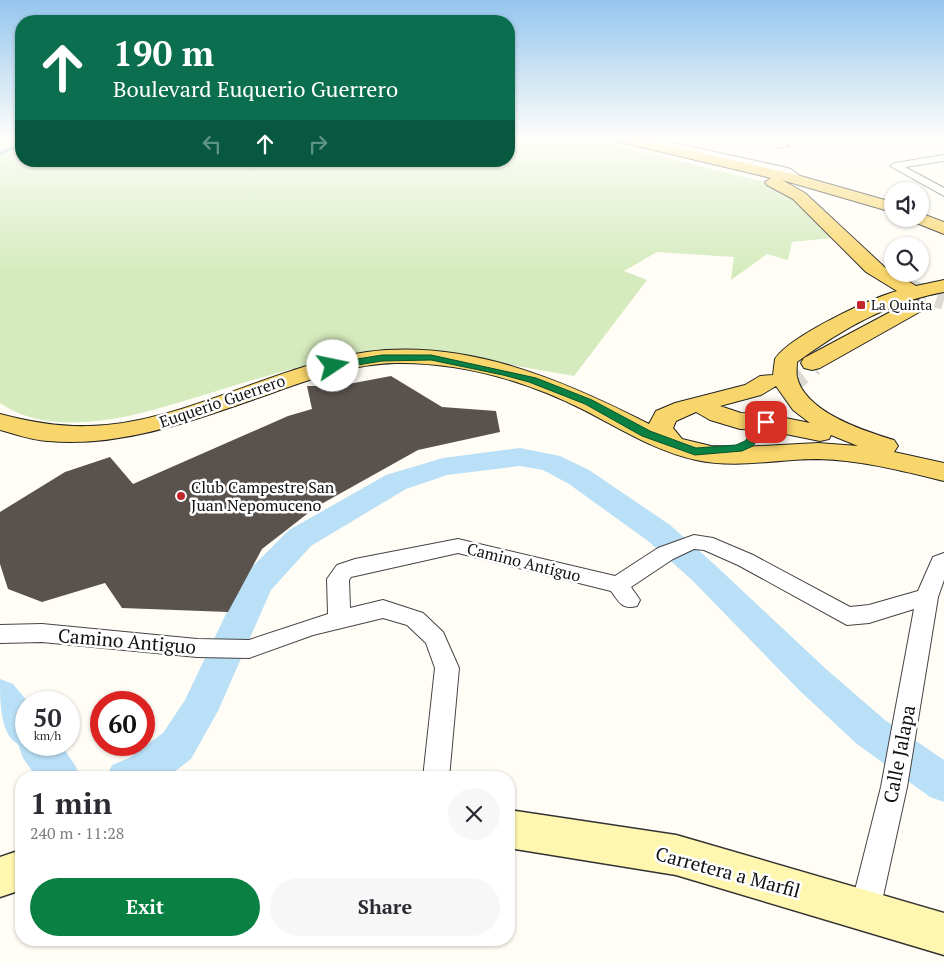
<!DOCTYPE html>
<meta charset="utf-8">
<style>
:root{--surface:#fff;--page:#f7f7f7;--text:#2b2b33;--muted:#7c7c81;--accent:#0b8043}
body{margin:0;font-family:"PT Serif",serif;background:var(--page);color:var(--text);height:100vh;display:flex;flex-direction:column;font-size:19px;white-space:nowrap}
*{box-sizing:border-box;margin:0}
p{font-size:16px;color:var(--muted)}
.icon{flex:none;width:28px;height:28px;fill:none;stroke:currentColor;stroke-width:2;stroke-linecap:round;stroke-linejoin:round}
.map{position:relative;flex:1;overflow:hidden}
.panel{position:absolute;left:15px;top:771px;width:500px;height:175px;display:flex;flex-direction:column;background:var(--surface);border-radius:20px;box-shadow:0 1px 4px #0004}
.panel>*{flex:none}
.hud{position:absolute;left:15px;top:15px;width:500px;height:152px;border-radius:20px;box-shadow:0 1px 4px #0004;background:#0b6e4f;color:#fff;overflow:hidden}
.buttons{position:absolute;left:884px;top:182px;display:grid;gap:10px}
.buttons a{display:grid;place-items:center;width:45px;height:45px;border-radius:50%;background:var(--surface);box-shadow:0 1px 4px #0004;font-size:25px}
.speed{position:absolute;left:15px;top:691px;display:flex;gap:10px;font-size:25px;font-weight:700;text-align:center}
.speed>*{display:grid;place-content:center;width:65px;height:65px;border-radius:50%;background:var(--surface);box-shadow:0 1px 4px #0004;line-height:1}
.speed small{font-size:12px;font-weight:400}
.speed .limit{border:8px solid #d22;background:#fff;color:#111}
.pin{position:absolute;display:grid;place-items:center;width:42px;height:42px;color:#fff;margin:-21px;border-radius:10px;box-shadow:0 2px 8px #0006}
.me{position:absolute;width:55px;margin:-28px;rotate:79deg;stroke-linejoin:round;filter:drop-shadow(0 0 4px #0008)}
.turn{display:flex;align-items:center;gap:18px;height:105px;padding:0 15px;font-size:22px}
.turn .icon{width:65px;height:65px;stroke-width:2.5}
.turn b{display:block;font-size:35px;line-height:42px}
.lanes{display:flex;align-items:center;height:48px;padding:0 15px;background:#0003;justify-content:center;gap:25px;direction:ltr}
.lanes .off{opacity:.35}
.round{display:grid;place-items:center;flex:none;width:52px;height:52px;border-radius:26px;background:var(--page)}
.summary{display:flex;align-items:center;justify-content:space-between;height:85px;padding:0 15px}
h1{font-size:30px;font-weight:800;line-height:38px}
.cta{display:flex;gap:10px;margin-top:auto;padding:10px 15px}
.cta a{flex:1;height:58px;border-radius:30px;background:var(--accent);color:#fff;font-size:20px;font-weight:800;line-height:58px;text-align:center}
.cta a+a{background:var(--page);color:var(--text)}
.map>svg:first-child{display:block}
</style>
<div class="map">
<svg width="944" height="962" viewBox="0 0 944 962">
<rect width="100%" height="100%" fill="#fffdf5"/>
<path fill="#d5ebbd" d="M0 138H21V161H509V138H585L761 181C795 195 808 210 831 238L792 242 788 260 767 254 731 280 734 257 657 252 624 271 647 280 574 376 429 351C326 346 227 393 129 416 87 424 37 429 0 403Z"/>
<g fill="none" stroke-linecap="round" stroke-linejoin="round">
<polyline stroke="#3f96cf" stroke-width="3" points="0,154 21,144"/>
<g fill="#b9e0f7" fill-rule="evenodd">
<polygon points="520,448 560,456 589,470 670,525 714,564 826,669 885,720 944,760 944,802 930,797 857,744 800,691 692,580 648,541 569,484 543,470 520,466 447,475 406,489 311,546 271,590 218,711 191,759 166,778 106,778 112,765 129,758 163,733 185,700 245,574 289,530 386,475 443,458"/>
<path d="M0 679 13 684 28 702 26 745H61L75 765 81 778H37L23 758 18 744C0 735 0 700 0 679Z"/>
</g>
</g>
<polygon fill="#5a524d" points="391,376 442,407 496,411 500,432 418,450 316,507 262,549 228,612 122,608 105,583 42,602 8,589 0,564 0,512 65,472 110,457 133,484 288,416 312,409 307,386 338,386"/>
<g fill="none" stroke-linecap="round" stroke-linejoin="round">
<polyline stroke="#dbdad3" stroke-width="20" stroke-dasharray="20 10" stroke-linecap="butt" points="908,289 944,300"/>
<polyline stroke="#dbdad3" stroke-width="26" stroke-dasharray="26 12" stroke-linecap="butt" points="780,388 812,363"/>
<g stroke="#444" stroke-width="2">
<g id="minor">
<polygon points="635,138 651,138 779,166 791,169 803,179 798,182 783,173"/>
<polygon points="701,138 713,138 708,141"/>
<polygon points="763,138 775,138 789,146 780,148"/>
<polygon points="944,155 944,161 905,167 944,188 944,196 890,166 895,163"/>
<path d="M694 535 713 538 753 555 850 607 869 605 918 591 933 557 944 553V580L938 597 907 787 880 910 876 921 865 925 854 921 850 910 881 787 914 609 869 623 847 625 738 565 704 550 694 549 673 559 631 587 640 600 637 606C622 610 619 602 611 591L458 553 351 577 349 580 350 608 383 600 423 613 443 632 459 668 449 778H423L435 668 426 643 407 625 383 618 313 635 249 658 197 657 42 642 0 643V625L42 624 197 639 249 640 328 614 327 579 337 565 355 559 458 539 615 576 658 548Z"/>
</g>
</g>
<g stroke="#333" stroke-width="3">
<g id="secondary">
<polygon points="509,810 676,835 944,913 944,955 676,875 509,848"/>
<polygon points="21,850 21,890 0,897 0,857"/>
</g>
</g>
<g stroke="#222" stroke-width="2">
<g id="primary">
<path d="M614 138H637L797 175 892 202V212L782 180 805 193 892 274H896L916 286 944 280V292C889 302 842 329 797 362 797 366 796 372 797 377 805 412 864 431 894 440L898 446 894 452 944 463V481C903 471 861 460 818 459 777 459 737 469 696 460 655 451 621 429 584 410 526 381 461 362 395 363 353 364 311 379 272 393 200 418 125 448 48 441 32 440 15 434 0 430V414C30 422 58 427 90 426 181 424 275 365 367 352 467 339 563 380 649 424L656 411 675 403 745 385 760 376 773 375 775 359C790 336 869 299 897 291L866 272 793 199 767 185 765 182 771 178 616 141ZM776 386 793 410 810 423 766 414 741 413 720 406 761 395ZM696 412 710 420 740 429 766 430 820 441 829 439 831 435 858 446 818 443 742 447 711 446 682 439 673 428 676 421Z"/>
<polygon points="920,213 944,222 944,234 914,222 912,219 920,219"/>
<polygon points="916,300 923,302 926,306 923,310 820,368 812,370 804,368 801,363 804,358 909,302"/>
</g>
</g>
<use href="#minor" fill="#fff" fill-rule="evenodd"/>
<use href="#secondary" fill="#fff6b0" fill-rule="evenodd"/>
<use href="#primary" fill="#f9d66b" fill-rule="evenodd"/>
</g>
<linearGradient id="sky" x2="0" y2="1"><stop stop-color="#95c6ee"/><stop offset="0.51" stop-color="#fffefa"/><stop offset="1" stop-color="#fffefa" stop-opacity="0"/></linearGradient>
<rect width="944" height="272" fill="url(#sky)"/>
<polygon fill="#0b8043" stroke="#07532c" points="382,355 431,355 536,378 592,400 650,431 696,448 736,445 745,441 762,419 766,418 771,422 753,446 742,451 695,455 642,436 585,404 529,382 503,375 431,360 382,361 333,369 328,366 333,363"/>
<g fill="#c4262e" stroke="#fff" stroke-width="2">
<rect x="856" y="300" width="10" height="10" rx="2.5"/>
<circle cx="181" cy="496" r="5"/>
</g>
<g text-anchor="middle" stroke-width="5" stroke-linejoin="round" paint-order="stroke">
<g font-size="14" fill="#111" stroke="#fff" text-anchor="start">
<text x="871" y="310">La Quinta</text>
</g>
<g font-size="16" fill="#111" stroke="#fff">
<text transform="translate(222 401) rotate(-19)" y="6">Euquerio Guerrero</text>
<text transform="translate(524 562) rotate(14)" y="6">Camino Antiguo</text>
</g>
<g font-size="16" fill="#111" stroke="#fff" text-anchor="start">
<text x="191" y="493">Club Campestre San<tspan x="191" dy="18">Juan Nepomuceno</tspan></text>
</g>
<g font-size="19" fill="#111" stroke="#fff">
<text transform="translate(127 641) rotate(5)" y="7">Camino Antiguo</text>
<text transform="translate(899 754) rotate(-79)" y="7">Calle Jalapa</text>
<text transform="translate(728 872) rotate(15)" y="7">Carretera a Marfil</text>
</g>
</g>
</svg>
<div class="buttons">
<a><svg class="icon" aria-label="sound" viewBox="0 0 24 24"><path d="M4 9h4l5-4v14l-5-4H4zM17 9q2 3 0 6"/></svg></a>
<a><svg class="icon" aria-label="search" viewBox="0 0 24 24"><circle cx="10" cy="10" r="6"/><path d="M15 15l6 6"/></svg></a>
</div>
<div class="speed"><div>50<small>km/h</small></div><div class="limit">60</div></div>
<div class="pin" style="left:766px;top:422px;background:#d93025"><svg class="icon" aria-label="arrive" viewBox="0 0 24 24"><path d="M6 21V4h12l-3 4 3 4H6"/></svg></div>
<svg class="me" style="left:333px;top:366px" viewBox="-20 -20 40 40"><circle r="19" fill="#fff"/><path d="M0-13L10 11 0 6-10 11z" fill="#0b8043"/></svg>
<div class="hud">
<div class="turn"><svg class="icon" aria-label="ahead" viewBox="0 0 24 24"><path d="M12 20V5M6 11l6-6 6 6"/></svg><div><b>190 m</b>Boulevard Euquerio Guerrero</div></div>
<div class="lanes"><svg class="icon off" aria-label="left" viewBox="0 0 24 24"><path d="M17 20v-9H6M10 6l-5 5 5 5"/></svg><svg class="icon" aria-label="ahead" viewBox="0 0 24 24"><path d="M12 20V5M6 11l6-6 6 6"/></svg><svg class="icon off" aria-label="right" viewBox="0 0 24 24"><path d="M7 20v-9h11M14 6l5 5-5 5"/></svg></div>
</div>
<section class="panel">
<div class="summary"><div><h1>1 min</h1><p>240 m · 11:28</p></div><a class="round"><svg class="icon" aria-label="close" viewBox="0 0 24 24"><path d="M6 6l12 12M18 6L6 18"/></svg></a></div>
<div class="cta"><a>Exit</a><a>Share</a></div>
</section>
</div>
